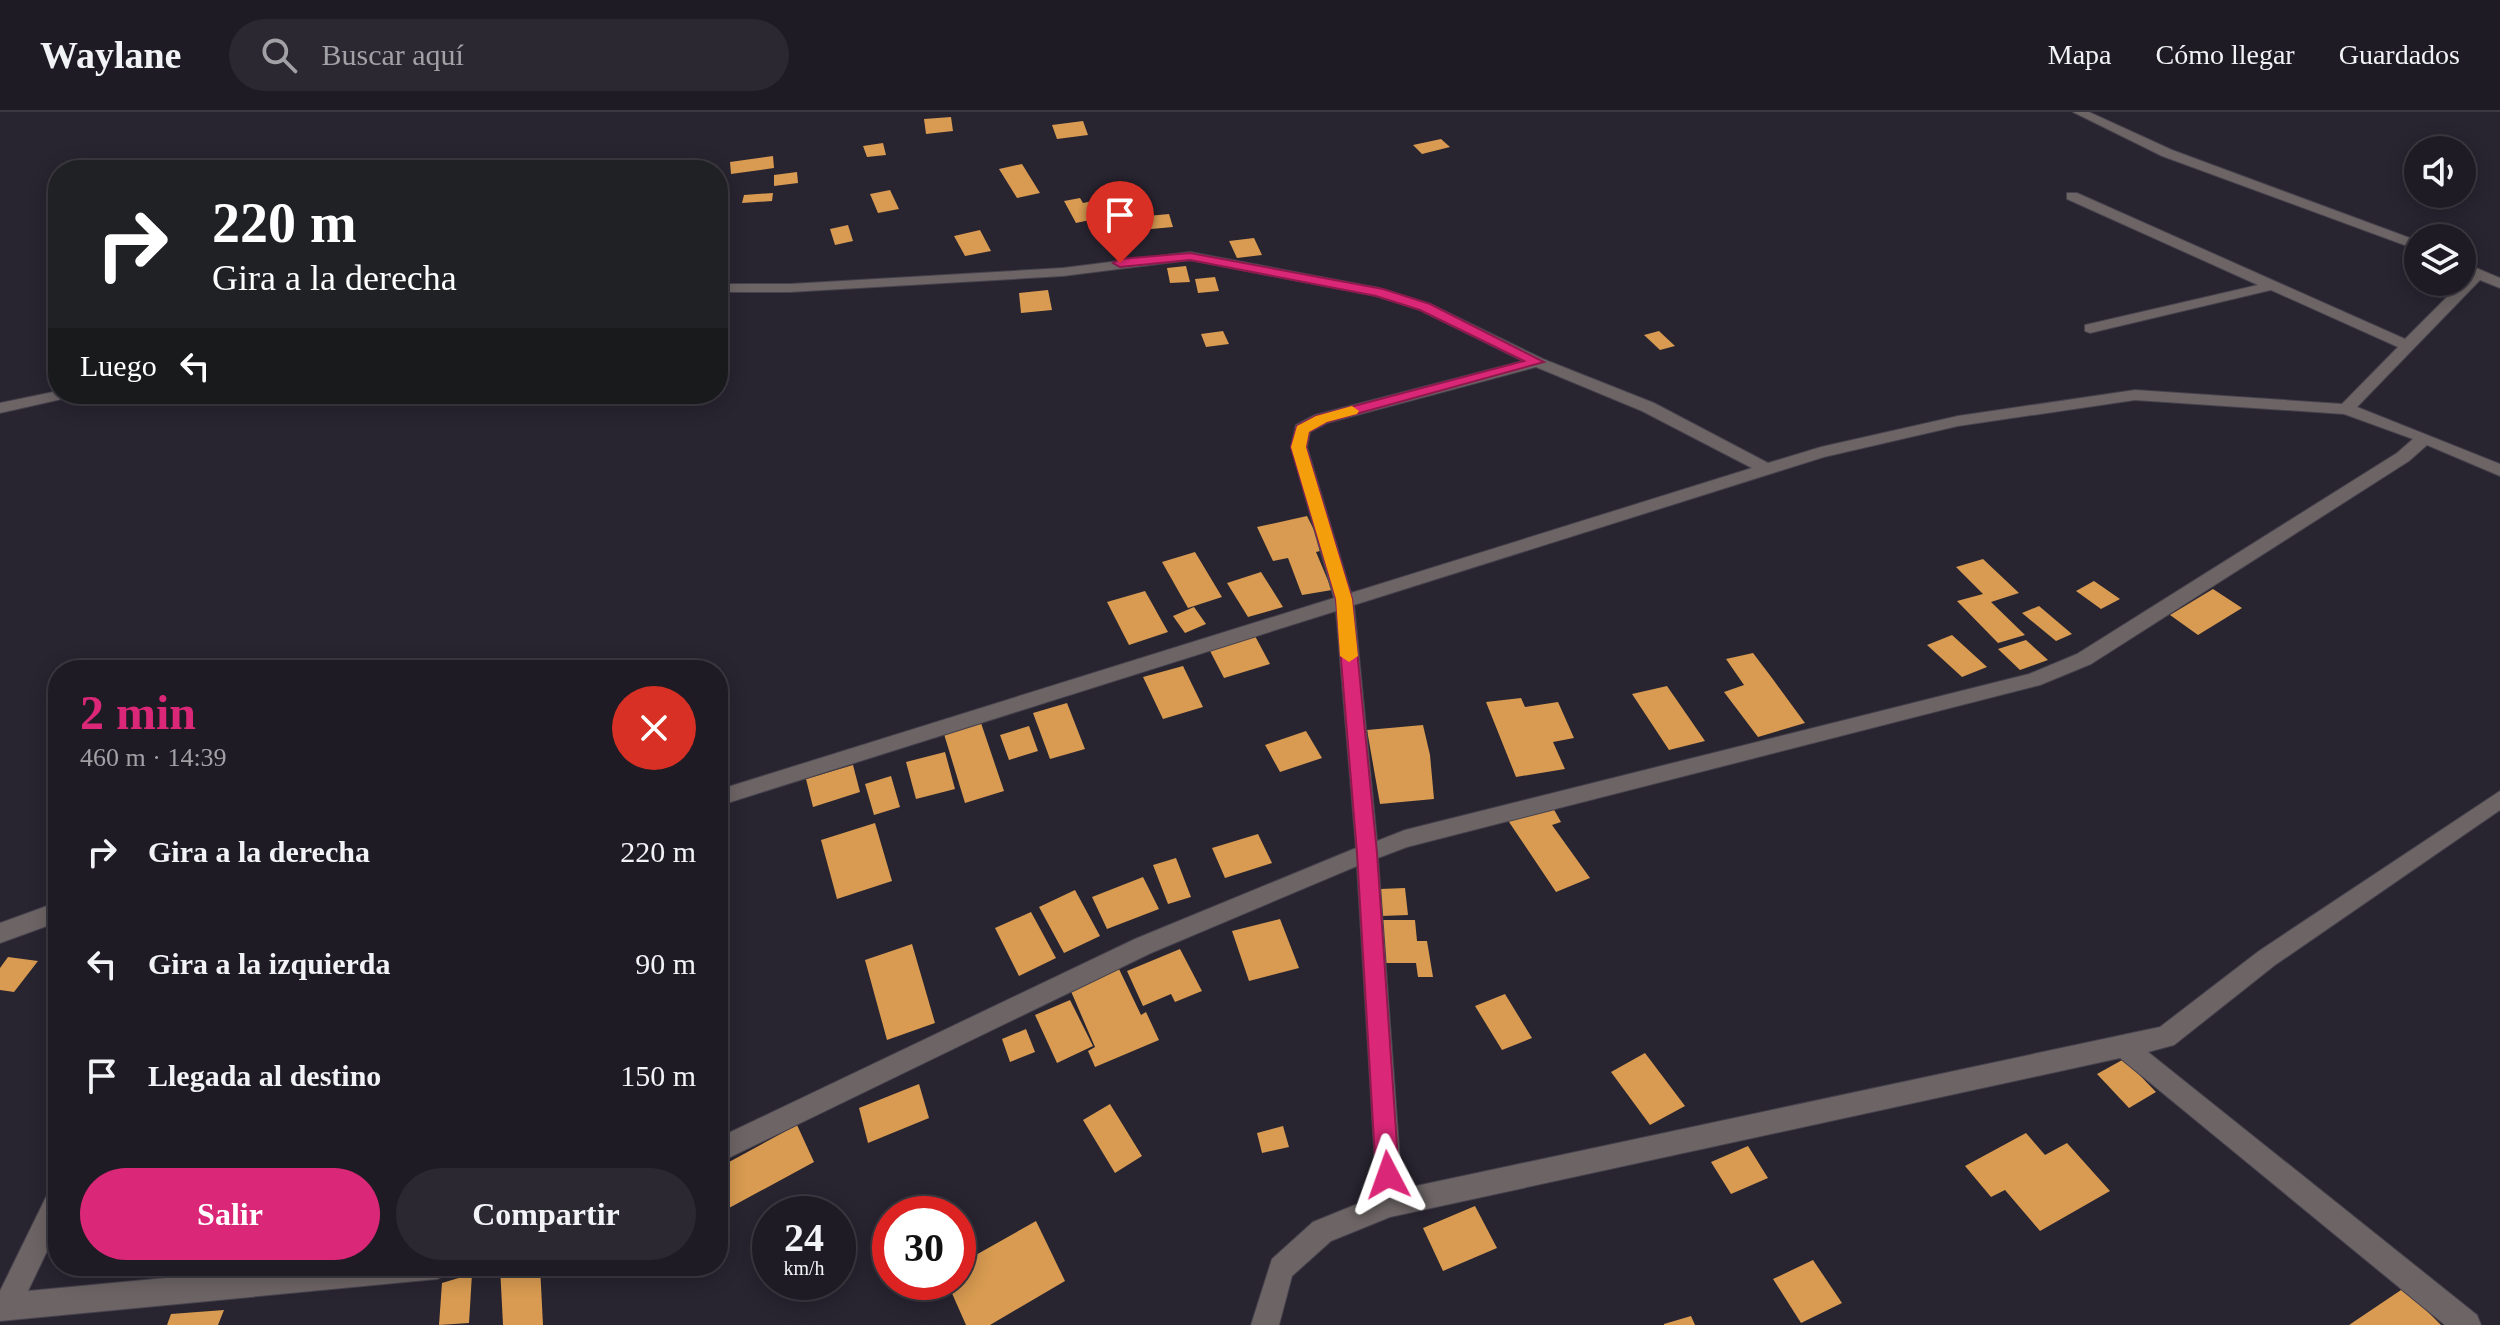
<!DOCTYPE html>
<html lang="es">
<meta charset="utf-8">
<style>
:root{--surface:#1e1b24;--page:#2b2831;--text:#f1f3f6;--muted:#a1a1a6;--line:#3c3941;--accent:#db2777}
body{margin:0;font-family:Georgia,serif;background:var(--page);color:var(--text);height:100vh;display:flex;flex-direction:column;font-size:30px;white-space:nowrap}
*{box-sizing:border-box;margin:0}
p{font-size:26px;color:var(--muted)}
.icon{flex:none;width:44px;height:44px;fill:none;stroke:currentColor;stroke-width:2;stroke-linecap:round;stroke-linejoin:round}
.map{position:relative;flex:1;overflow:hidden}
.drawer{position:absolute;left:48px;top:548px;width:680px;height:616px;display:flex;flex-direction:column;background:var(--surface);border-radius:32px;box-shadow:0 4px 20px #0003,0 0 0 2px var(--line)}
.drawer>*{flex:none}
.hud{position:absolute;left:48px;top:48px;width:680px;height:244px;border-radius:32px;box-shadow:0 4px 20px #0003,0 0 0 2px var(--line);background:#202124;color:#fff;overflow:hidden}
.buttons{position:absolute;left:2404px;top:24px;display:grid;gap:16px}
.buttons a{display:grid;place-items:center;width:72px;height:72px;border-radius:50%;background:var(--surface);box-shadow:0 4px 20px #0003,0 0 0 2px var(--line);font-size:40px}
.speed{position:absolute;left:752px;top:1084px;display:flex;gap:16px;font-size:40px;font-weight:700;text-align:center}
.speed>*{display:grid;place-content:center;width:104px;height:104px;border-radius:50%;background:var(--surface);box-shadow:0 4px 20px #0003,0 0 0 2px var(--line);line-height:1}
.speed small{font-size:20px;font-weight:400}
.speed .limit{border:12px solid #d22;background:#fff;color:#111}
.pin{position:absolute;display:grid;place-items:center;width:68px;height:68px;color:#fff;margin:-82px -34px;border-radius:50% 50% 50% 0;rotate:-45deg;box-shadow:0 0 8px #0007}
.pin .icon{rotate:45deg}
.me{position:absolute;width:88px;margin:-44px;rotate:356deg;stroke-linejoin:round;filter:drop-shadow(0 0 6px #0008)}
.turn{display:flex;align-items:center;gap:28px;height:168px;padding:0 32px;font-size:36px}
.turn .icon{width:104px;height:104px;stroke-width:2.5}
.turn b{display:block;font-size:56px;line-height:68px}
.then{display:flex;align-items:center;height:76px;padding:0 32px;background:#0003;gap:16px;font-size:30px}
.round{display:grid;place-items:center;flex:none;width:84px;height:84px;border-radius:42px;background:var(--page)}
.overview{display:flex;align-items:center;justify-content:space-between;height:136px;padding:0 32px}
h1{font-size:48px;font-weight:700;line-height:60px;color:var(--accent)}
.action{display:flex;gap:16px;margin-top:auto;padding:16px 32px}
.action a{flex:1;height:92px;border-radius:48px;background:var(--accent);color:#fff;font-size:32px;font-weight:700;line-height:92px;text-align:center}
.action a+a{background:var(--page);color:var(--text)}
ul{padding:0;list-style:none}
li{display:flex;align-items:center;gap:24px;height:112px;padding:0 32px}
li div{flex:1}
li b{display:block;font-size:30px}
li em{font-style:normal}
header{display:flex;align-items:center;gap:48px;box-sizing:border-box;height:112px;padding:0 40px;background:var(--surface);border-bottom:2px solid var(--line)}
header strong{font-size:38px}
nav{display:flex;gap:44px;margin-inline-start:auto;font-size:28px}
.search{width:560px;height:72px;background:var(--page);display:flex;align-items:center;gap:20px;box-sizing:border-box;padding:0 28px;border-radius:44px;color:var(--muted);font-size:30px}
.map>svg:first-child{display:block}
</style>
<header>
<strong>Waylane</strong>
<div class="search"><svg class="icon" aria-label="search" viewBox="0 0 24 24"><circle cx="10" cy="10" r="6"/><path d="M15 15l6 6"/></svg>Buscar aquí</div>
<nav><a>Mapa</a><a>Cómo llegar</a><a>Guardados</a></nav>
</header>
<div class="map">
<svg width="2500" height="1213" viewBox="0 0 2500 1213">
<rect width="100%" height="100%" fill="#282430"/>
<g fill="#d89b51">
<polygon points="951,5 953,19 926,22 924,7"/>
<polygon points="1083,9 1088,23 1057,27 1052,13"/>
<polygon points="1441,27 1450,35 1422,42 1413,33"/>
<polygon points="883,31 886,43 867,45 863,34"/>
<polygon points="773,44 774,56 731,62 730,50"/>
<polygon points="1022,52 1040,81 1017,86 999,57"/>
<polygon points="797,60 798,71 774,74 774,63"/>
<polygon points="890,78 899,97 878,101 870,82"/>
<polygon points="773,81 772,89 742,91 744,83"/>
<polygon points="1080,86 1083,91 1103,87 1113,103 1076,111 1064,89"/>
<polygon points="1169,102 1173,115 1140,118 1137,105"/>
<polygon points="848,113 853,129 835,133 830,117"/>
<polygon points="980,118 991,139 965,144 954,124"/>
<polygon points="1254,126 1262,143 1237,146 1229,129"/>
<polygon points="1186,154 1190,170 1170,171 1167,156"/>
<polygon points="1215,165 1219,179 1198,181 1195,167"/>
<polygon points="1048,178 1052,198 1021,201 1019,181"/>
<polygon points="1223,219 1229,232 1206,235 1201,222"/>
<polygon points="1659,219 1675,234 1660,238 1644,223"/>
<polygon points="1307,404 1324,438 1316,440 1332,478 1302,483 1288,446 1273,449 1257,415"/>
<polygon points="1195,440 1222,485 1188,496 1162,450"/>
<polygon points="1983,447 2019,481 1991,490 2025,523 1998,531 1957,489 1983,482 1956,455"/>
<polygon points="1261,460 1283,495 1248,505 1227,471"/>
<polygon points="2094,469 2120,487 2101,497 2076,479"/>
<polygon points="2213,477 2242,496 2198,523 2170,503"/>
<polygon points="1145,479 1168,520 1129,533 1107,490"/>
<polygon points="2039,494 2072,522 2056,529 2022,501"/>
<polygon points="1194,495 1206,512 1185,521 1173,504"/>
<polygon points="1952,523 1987,555 1962,565 1927,533"/>
<polygon points="1255,524 1270,552 1224,566 1209,537"/>
<polygon points="2026,528 2048,548 2020,558 1998,537"/>
<polygon points="1753,541 1772,566 1805,611 1758,625 1724,580 1744,573 1726,547"/>
<polygon points="1183,554 1203,595 1163,607 1143,565"/>
<polygon points="1667,574 1705,629 1669,638 1632,582"/>
<polygon points="1521,586 1525,595 1558,590 1574,626 1553,630 1565,657 1516,665 1486,590"/>
<polygon points="1067,591 1085,637 1050,647 1033,601"/>
<polygon points="981,611 1004,679 965,691 944,622"/>
<polygon points="1423,613 1430,643 1434,687 1380,692 1367,618"/>
<polygon points="1029,614 1038,639 1009,648 1000,623"/>
<polygon points="1306,619 1322,646 1280,660 1265,633"/>
<polygon points="945,640 955,677 916,687 906,650"/>
<polygon points="853,653 860,680 813,695 806,667"/>
<polygon points="891,664 900,695 874,703 865,672"/>
<polygon points="1552,694 1561,710 1552,713 1590,766 1556,780 1507,707"/>
<polygon points="875,711 892,769 837,787 821,728"/>
<polygon points="1258,722 1272,751 1225,766 1212,736"/>
<polygon points="1176,746 1191,785 1168,792 1153,753"/>
<polygon points="1143,765 1159,797 1107,817 1092,785"/>
<polygon points="1405,776 1408,803 1382,804 1380,777"/>
<polygon points="1075,778 1100,824 1064,841 1039,795"/>
<polygon points="1031,800 1056,846 1019,864 995,816"/>
<polygon points="1280,807 1299,856 1249,869 1232,819"/>
<polygon points="1382,808 1415,808 1417,829 1427,829 1433,865 1418,865 1416,851 1385,851"/>
<polygon points="912,832 935,911 887,928 865,848"/>
<polygon points="1180,837 1202,879 1175,890 1171,882 1143,894 1127,859"/>
<polygon points="8,845 38,849 14,880 0,878 0,856"/>
<polygon points="1119,857 1141,903 1146,900 1159,928 1095,955 1088,939 1095,935 1070,877"/>
<polygon points="1505,882 1532,926 1502,938 1475,894"/>
<polygon points="1070,888 1093,934 1057,951 1035,903"/>
<polygon points="1026,917 1035,940 1010,950 1002,927"/>
<polygon points="1645,941 1685,994 1650,1013 1611,960"/>
<polygon points="2124,947 2156,980 2129,996 2097,962"/>
<polygon points="919,972 929,1006 868,1031 859,996"/>
<polygon points="1110,992 1142,1044 1115,1061 1083,1008"/>
<polygon points="797,1013 814,1050 718,1102 718,1056"/>
<polygon points="1283,1014 1289,1035 1262,1041 1257,1021"/>
<polygon points="2026,1021 2045,1043 2067,1031 2110,1079 2040,1119 2005,1078 1991,1085 1965,1054"/>
<polygon points="1748,1034 1768,1066 1731,1082 1711,1050"/>
<polygon points="1475,1094 1497,1136 1443,1159 1423,1116"/>
<polygon points="1036,1109 1065,1169 990,1213 966,1213 947,1170 958,1170 958,1153"/>
<polygon points="1813,1148 1842,1191 1801,1211 1773,1167"/>
<polygon points="121,1154 189,1154 190,1156 138,1162 140,1157 119,1161"/>
<polygon points="500,1154 540,1154 543,1213 503,1213"/>
<polygon points="472,1162 469,1211 439,1213 442,1171"/>
<polygon points="2404,1176 2441,1213 2349,1213"/>
<polygon points="224,1198 218,1213 167,1213 171,1202"/>
<polygon points="1691,1204 1695,1213 1664,1213 1664,1212"/>
</g>
<g fill="none" stroke-linecap="round" stroke-linejoin="round">
<g stroke="#46424d" stroke-width="2">
<g id="minor">
<polygon points="2073,0 2089,0 2172,38 2418,129 2418,138 2162,44"/>
<path d="M2067 81H2077L2405 227 2469 163 2462 159V150L2500 166V176L2480 168 2357 295 2500 352V364L2427 333 2409 349 2091 552 2040 573 1407 735 1378 746 1402 1077 2160 915 2259 839 2500 679V698L2275 853 2174 933 2148 940 2477 1203 2481 1213H2445L2120 946 1390 1105 1331 1129 1292 1164 1279 1213H1251L1272 1147 1313 1110 1377 1084 1357 754 1151 841 718 1051V1026L1135 827 1356 736 1336 499 718 694V678L1334 486 1291 335 1296 313 1315 303 1523 249 1420 198 1376 184 1190 148 1063 164 790 180H718V172H790L1063 156 1190 140 1379 176 1430 192 1543 247 1654 291 1768 351 1821 335 1958 304 2135 278 2342 292 2398 235 2271 178 2090 221 2085 219V213L2258 173 2067 87ZM1536 255 1642 299 1752 356 1351 481 1307 335 1310 320 1327 311ZM2135 288 2344 302 2413 327 2397 341 2077 542 2029 562 1405 718 1377 729 1354 493 1824 345 1958 314Z"/>
<polygon points="58,279 58,282 73,282 71,285 0,301 0,291"/>
<polygon points="58,790 58,810 0,831 0,811"/>
<polygon points="58,1075 58,1116 28,1179 293,1154 450,1154 446,1163 437,1167 0,1209 0,1179 49,1079"/>
</g>
</g>
<use href="#minor" fill="#6c6465" fill-rule="evenodd"/>
</g>
<polygon fill="#db2777" stroke="#8e194d" stroke-width="2" points="1190,141 1383,177 1430,192 1544,250 1327,310 1309,320 1306,335 1352,487 1377,741 1399,1063 1396,1071 1388,1075 1379,1071 1376,1063 1357,741 1336,487 1291,335 1297,314 1316,304 1524,249 1420,198 1376,184 1190,148 1120,155 1113,151 1120,147"/>
<polygon fill="#f59e0b" points="1352,294 1359,299 1357,302 1327,310 1309,320 1306,335 1352,487 1358,544 1349,550 1340,544 1336,487 1291,335 1297,314 1316,304"/>
</svg>
<div class="buttons">
<a><svg class="icon" aria-label="sound" viewBox="0 0 24 24"><path d="M4 9h4l5-4v14l-5-4H4zM17 9q2 3 0 6"/></svg></a>
<a><svg class="icon" aria-label="layers" viewBox="0 0 24 24"><path d="M12 4l9 5-9 5-9-5zM3 14l9 5 9-5"/></svg></a>
</div>
<div class="speed"><div>24<small>km/h</small></div><div class="limit">30</div></div>
<div class="pin" style="left:1120px;top:151px;background:#d93025"><svg class="icon" aria-label="arrive" viewBox="0 0 24 24"><path d="M6 21V4h12l-3 4 3 4H6"/></svg></div>
<svg class="me" style="left:1388px;top:1063px" viewBox="-20 -20 40 40"><path d="M0-17L14 15 0 8-14 15z" fill="#db2777" stroke="#fff" stroke-width="4"/></svg>
<div class="hud">
<div class="turn"><svg class="icon" aria-label="right" viewBox="0 0 24 24"><path d="M7 20v-9h11M14 6l5 5-5 5"/></svg><div><b>220 m</b>Gira a la derecha</div></div>
<div class="then">Luego<svg class="icon" aria-label="left" viewBox="0 0 24 24"><path d="M17 20v-9H6M10 6l-5 5 5 5"/></svg></div>
</div>
<section class="drawer">
<div class="overview"><div><h1>2 min</h1><p>460 m · 14:39</p></div><a class="round" style="background:#d93025;color:#fff"><svg class="icon" aria-label="close" viewBox="0 0 24 24"><path d="M6 6l12 12M18 6L6 18"/></svg></a></div>
<ul>
<li><svg class="icon" aria-label="right" viewBox="0 0 24 24"><path d="M7 20v-9h11M14 6l5 5-5 5"/></svg><div><b>Gira a la derecha</b></div><em>220 m</em></li>
<li><svg class="icon" aria-label="left" viewBox="0 0 24 24"><path d="M17 20v-9H6M10 6l-5 5 5 5"/></svg><div><b>Gira a la izquierda</b></div><em>90 m</em></li>
<li><svg class="icon" aria-label="arrive" viewBox="0 0 24 24"><path d="M6 21V4h12l-3 4 3 4H6"/></svg><div><b>Llegada al destino</b></div><em>150 m</em></li>
</ul>
<div class="action"><a>Salir</a><a>Compartir</a></div>
</section>
</div>
